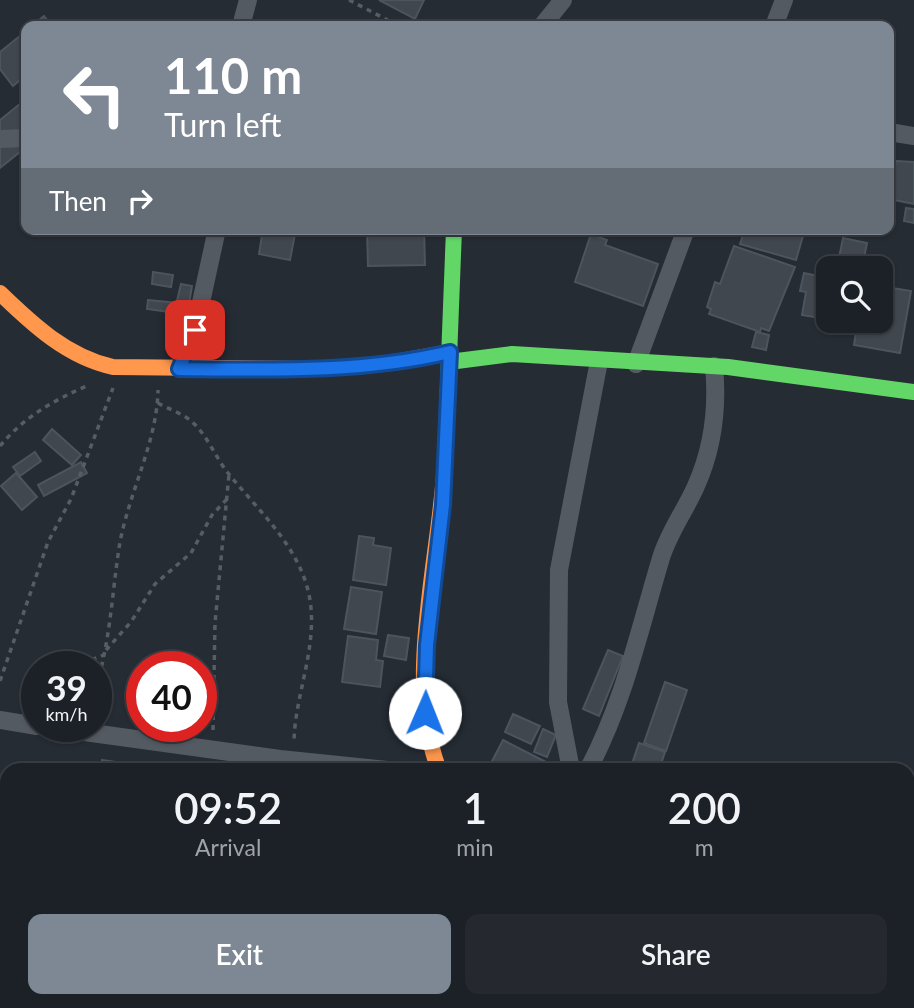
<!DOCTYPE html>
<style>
:root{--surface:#1c2127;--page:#25292f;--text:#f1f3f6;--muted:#a0a3a7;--line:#3a3e44;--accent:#7d8894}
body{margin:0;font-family:Lato,sans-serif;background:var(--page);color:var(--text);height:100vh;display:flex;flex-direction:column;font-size:26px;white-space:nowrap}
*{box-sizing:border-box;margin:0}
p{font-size:23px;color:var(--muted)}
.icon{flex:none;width:38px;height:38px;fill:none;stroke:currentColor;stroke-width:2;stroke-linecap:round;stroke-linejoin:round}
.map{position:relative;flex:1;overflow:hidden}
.panel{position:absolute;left:0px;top:763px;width:915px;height:245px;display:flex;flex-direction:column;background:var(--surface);border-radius:21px 21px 0 0;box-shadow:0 2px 5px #0004,0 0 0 2px var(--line)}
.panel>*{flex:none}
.banner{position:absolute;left:21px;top:21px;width:873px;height:214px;border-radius:14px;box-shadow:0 2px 5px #0004,0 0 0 2px var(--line);background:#7d8894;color:#fff;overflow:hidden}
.tools{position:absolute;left:816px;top:256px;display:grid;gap:14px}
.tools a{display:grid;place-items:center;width:77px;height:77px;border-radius:14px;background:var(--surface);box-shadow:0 2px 5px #0004,0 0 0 2px var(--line);font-size:35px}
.speed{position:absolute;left:21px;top:651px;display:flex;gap:14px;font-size:35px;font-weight:700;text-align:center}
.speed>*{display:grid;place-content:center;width:91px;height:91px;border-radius:50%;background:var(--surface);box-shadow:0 2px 5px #0004,0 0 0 2px var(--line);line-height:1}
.speed small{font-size:18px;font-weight:400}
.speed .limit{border:10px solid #d22;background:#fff;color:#111}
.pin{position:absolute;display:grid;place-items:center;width:60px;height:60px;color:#fff;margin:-30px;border-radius:14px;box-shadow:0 4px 10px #0006}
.me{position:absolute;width:77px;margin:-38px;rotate:1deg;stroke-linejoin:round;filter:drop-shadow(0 0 5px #0008)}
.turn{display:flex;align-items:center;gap:24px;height:147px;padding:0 28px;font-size:32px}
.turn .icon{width:91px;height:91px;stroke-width:2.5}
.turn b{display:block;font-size:49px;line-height:60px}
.then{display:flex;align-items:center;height:66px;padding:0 28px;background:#0003;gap:14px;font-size:26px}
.eta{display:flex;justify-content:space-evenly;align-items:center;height:119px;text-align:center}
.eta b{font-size:42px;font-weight:600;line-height:49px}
.button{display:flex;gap:14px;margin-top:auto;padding:14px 28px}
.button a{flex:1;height:80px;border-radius:14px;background:var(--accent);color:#fff;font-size:28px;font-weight:600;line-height:80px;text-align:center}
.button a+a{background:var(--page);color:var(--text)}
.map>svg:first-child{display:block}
</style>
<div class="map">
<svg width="914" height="1008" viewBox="0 0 914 1008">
<rect width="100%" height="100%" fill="#252c34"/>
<g fill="#40474f" stroke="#4c545c" stroke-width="2">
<polygon points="379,0 424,0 415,19"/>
<polygon points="44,16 52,26 32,26"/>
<polygon points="26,31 26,75 13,86 0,69 0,52"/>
<polygon points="26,99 26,147 0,168 0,120"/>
<polygon points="896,161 914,162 914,204 889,199"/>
<polygon points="906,208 914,209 914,223 904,221"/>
<polygon points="263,229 296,229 290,260 259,254"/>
<polygon points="367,229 424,229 425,265 368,266"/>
<polygon points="740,229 805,229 796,260 740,244 743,235 739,234"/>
<polygon points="591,234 607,240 605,245 658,264 643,306 575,282"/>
<polygon points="843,238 867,243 862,268 837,268"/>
<polygon points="734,246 795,267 769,331 761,328 760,332 709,314 711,309 707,307 715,282 720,284"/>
<polygon points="153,272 173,275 171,287 152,284"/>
<polygon points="804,273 828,278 828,320 846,320 843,333 818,328 820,318 802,315 806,292 800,291"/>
<polygon points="181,284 192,286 189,304 177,301"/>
<polygon points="880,286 911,291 900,353 854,345 858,320 880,320 880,311 889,312 891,297 882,296 880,307"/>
<polygon points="148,300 178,303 177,313 147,309"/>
<polygon points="756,332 769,335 766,350 752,347"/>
<polygon points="52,429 81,455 72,465 43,440"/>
<polygon points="35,452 41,461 20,476 13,467"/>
<polygon points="81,462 87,473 44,496 38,485"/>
<polygon points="16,473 37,497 22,510 1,486"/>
<polygon points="359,536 374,538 373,545 391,548 386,585 353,580"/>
<polygon points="351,587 382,592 376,634 344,629"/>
<polygon points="388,635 409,638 406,660 384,656"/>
<polygon points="348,636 378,640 376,660 383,661 380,687 342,682"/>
<polygon points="608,650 623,656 599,716 583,709"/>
<polygon points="665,682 687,690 666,751 644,743"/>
<polygon points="513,714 540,726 531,744 505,732"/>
<polygon points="543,729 556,735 547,757 534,752"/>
<polygon points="503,740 546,762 542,770 505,770 491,763"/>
<polygon points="639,743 665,752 659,770 630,770"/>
<polygon points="102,760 144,766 144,770 100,770"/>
<polygon points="2,920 6,943 0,944 0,921"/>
<polygon points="7,968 7,1001 12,1001 13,1008 0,1008 0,969"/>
<polygon points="49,1001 78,1001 77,1007"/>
<polygon points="372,1001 388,1001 386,1007"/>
<polygon points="422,1001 450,1001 448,1008 436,1008 421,1004"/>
<polygon points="516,1001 545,1001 543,1008 531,1008 515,1004"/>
<polygon points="545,1001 577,1005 577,1008 544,1008"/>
<polygon points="613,1001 638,1001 649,1003 648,1008 612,1008"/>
<polygon points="724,1001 783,1001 781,1008 723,1008"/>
<polygon points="790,1001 802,1001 800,1008 788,1008"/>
<polygon points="804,1001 823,1001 820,1008 801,1008"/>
<polygon points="840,1001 856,1001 854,1008 838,1008"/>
<polygon points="451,1002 467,1003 466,1008 450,1008"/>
</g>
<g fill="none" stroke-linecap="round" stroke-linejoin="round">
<g stroke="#565e64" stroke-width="3.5" stroke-dasharray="5 5" stroke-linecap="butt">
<polyline points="349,0 399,26"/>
<path d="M158 403C168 409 182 413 191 421 207 434 215 457 228 473 261 514 306 552 311 608 315 654 295 697 294 741"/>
<path d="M0 446C24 417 54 400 89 385"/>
<polyline points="106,650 131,622 155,584 191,553 212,515 227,499"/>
<polyline points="73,667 104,655"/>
<polyline points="0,681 48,542 71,499 113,388"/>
<path d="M96 686C111 639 112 590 120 542 130 490 157 442 158 390"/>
<polyline points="213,730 215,623 229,474"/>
</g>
<g stroke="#545a62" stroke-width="18">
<polyline points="241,26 248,0"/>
<polyline points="542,26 563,0"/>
<polyline points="774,26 784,0"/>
<polyline points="889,132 914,136"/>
<polyline points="0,139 26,138"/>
<polyline points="636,364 686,229"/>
<polyline points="179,368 195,330 217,229"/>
<polyline points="0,720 37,726"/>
<polyline points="41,726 280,759 387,770"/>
<polyline points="571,770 558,702 559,570 599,361"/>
<path d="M588 770C624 702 639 631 661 558 669 532 685 511 696 486 713 448 718 408 714 366"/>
<polyline points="0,894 7,890"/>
<polyline points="908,922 914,922"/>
<polyline points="659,1001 660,1008"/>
</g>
<g stroke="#63d668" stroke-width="16">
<polyline points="449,362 512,354 728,367 914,392"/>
<polyline points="445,462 454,229"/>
</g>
<g stroke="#ff974d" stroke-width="16">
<path d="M0 293C32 324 67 357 113 367L315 369 383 364 450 352"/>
<path d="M439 770C404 681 440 557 445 462"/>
</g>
</g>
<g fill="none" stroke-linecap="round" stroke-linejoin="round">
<g stroke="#114b97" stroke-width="18">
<path id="route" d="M195 330 179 369C268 370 363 373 450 352L443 505 427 645 425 713"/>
</g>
<use href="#route" stroke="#1a73e8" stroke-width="12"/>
</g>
</svg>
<div class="tools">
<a><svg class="icon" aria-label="search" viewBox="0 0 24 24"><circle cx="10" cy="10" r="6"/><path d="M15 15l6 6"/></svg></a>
</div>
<div class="speed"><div>39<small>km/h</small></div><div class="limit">40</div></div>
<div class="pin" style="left:195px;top:330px;background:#d93025"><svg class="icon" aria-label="arrive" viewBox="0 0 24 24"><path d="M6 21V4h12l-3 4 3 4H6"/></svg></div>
<svg class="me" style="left:425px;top:713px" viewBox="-20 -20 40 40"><circle r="19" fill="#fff"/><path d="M0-13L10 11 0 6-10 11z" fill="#1a73e8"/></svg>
<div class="banner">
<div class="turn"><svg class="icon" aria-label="left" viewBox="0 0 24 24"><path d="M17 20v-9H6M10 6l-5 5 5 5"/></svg><div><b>110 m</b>Turn left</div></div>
<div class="then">Then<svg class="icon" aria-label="right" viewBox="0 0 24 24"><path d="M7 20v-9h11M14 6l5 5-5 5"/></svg></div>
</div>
<section class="panel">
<div class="eta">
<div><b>09:52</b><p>Arrival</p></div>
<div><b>1</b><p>min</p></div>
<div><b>200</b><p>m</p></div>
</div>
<div class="button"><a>Exit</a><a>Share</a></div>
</section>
</div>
